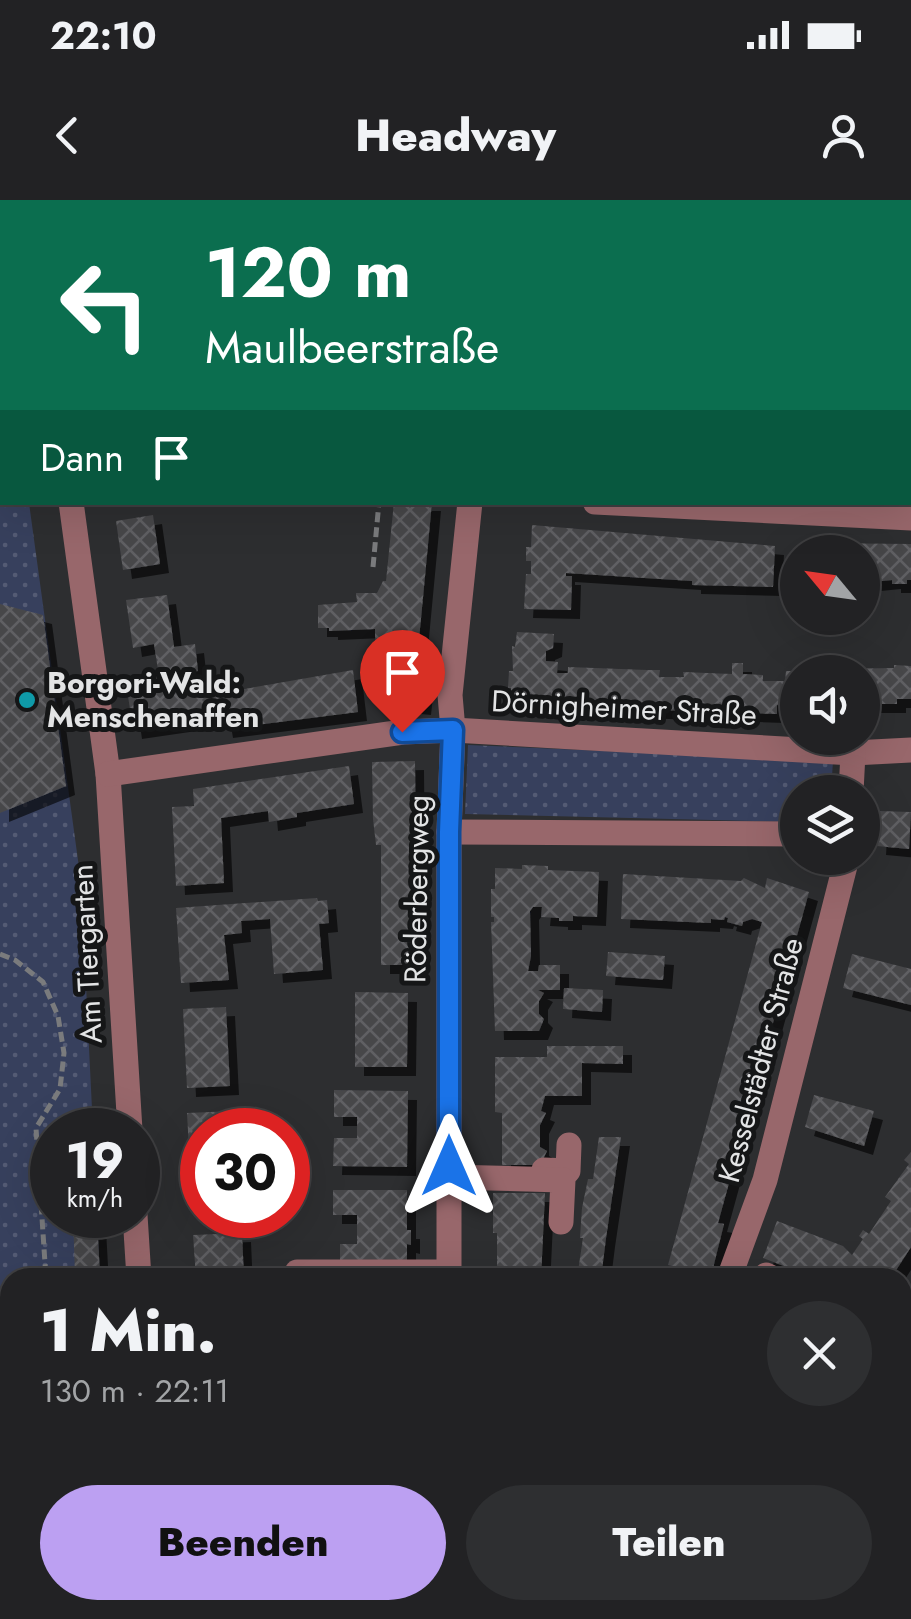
<!DOCTYPE html>
<html lang="de">
<meta charset="utf-8">
<style>
:root{--surface:#222224;--page:#2e2f31;--text:#f1f3f6;--muted:#a2a4a6;--line:#3f3f41;--accent:#bca0f2}
body{margin:0;font-family:Jost,sans-serif;background:var(--page);color:var(--text);height:100vh;display:flex;flex-direction:column;font-size:38px;white-space:nowrap}
*{box-sizing:border-box;margin:0}
p{font-size:32px;color:var(--muted)}
.icon{flex:none;width:55px;height:55px;fill:none;stroke:currentColor;stroke-width:2;stroke-linecap:round;stroke-linejoin:round}
.map{position:relative;flex:1;overflow:hidden}
.drawer{position:absolute;left:0px;top:1068px;width:912px;height:352px;display:flex;flex-direction:column;background:var(--surface);border-radius:30px 30px 0 0;box-shadow:0 10px 40px #0002,0 0 0 2px var(--line)}
.drawer>*{flex:none}
.banner{position:absolute;left:0px;top:0px;width:912px;height:305px;box-shadow:0 10px 40px #0002,0 0 0 2px var(--line);background:#0b6e4f;color:#fff;overflow:hidden}
.needle{width:65px;rotate:299deg}
.buttons{position:absolute;left:780px;top:335px;display:grid;gap:20px}
.buttons a{display:grid;place-items:center;width:100px;height:100px;border-radius:50%;background:var(--surface);box-shadow:0 10px 40px #0002,0 0 0 2px var(--line);font-size:50px}
.speed{position:absolute;left:30px;top:908px;display:flex;gap:20px;font-size:50px;font-weight:700;text-align:center}
.speed>*{display:grid;place-content:center;width:130px;height:130px;border-radius:50%;background:var(--surface);box-shadow:0 10px 40px #0002,0 0 0 2px var(--line);line-height:1}
.speed small{font-size:25px;font-weight:400}
.speed .limit{border:15px solid #d22;background:#fff;color:#111}
.pin{position:absolute;display:grid;place-items:center;width:85px;height:85px;color:#fff;margin:-102px -42px;border-radius:50% 50% 50% 0;rotate:-45deg;box-shadow:0 0 10px #0007}
.pin .icon{rotate:45deg}
.me{position:absolute;width:110px;margin:-55px;rotate:0deg;stroke-linejoin:round;filter:drop-shadow(0 0 8px #0008)}
.turn{display:flex;align-items:center;gap:35px;height:210px;padding:0 40px;font-size:45px}
.turn .icon{width:130px;height:130px;stroke-width:2.5}
.turn b{display:block;font-size:70px;line-height:85px}
.then{display:flex;align-items:center;height:95px;padding:0 40px;background:#0003;gap:20px;font-size:38px}
.round{display:grid;place-items:center;flex:none;width:105px;height:105px;border-radius:52px;background:var(--page)}
.summary{display:flex;align-items:center;justify-content:space-between;height:170px;padding:0 40px}
h1{font-size:60px;font-weight:800;line-height:75px}
.button{display:flex;gap:20px;margin-top:auto;padding:20px 40px}
.button a{flex:1;height:115px;border-radius:60px;background:var(--accent);color:#111;font-size:40px;font-weight:800;line-height:115px;text-align:center}
.button a+a{background:var(--page);color:var(--text)}
.status{display:flex;justify-content:space-between;align-items:center;height:70px;padding:0 50px;background:var(--surface);direction:ltr}
.status svg{height:28px;fill:currentColor}
header{display:flex;justify-content:space-between;align-items:center;height:130px;padding:0 40px;background:var(--surface);font-size:45px;font-weight:800}
.map>svg:first-child{display:block}
</style>
<div class="status"><b>22:10</b><svg viewBox="0 0 49 12"><path d="M0 12V9h3v3zM5 12V6h3v6zM10 12V3h3v9zM15 12V0h3v12zM26 1h20v11H26zM47 4h2v5h-2z"/></svg></div>
<header><svg class="icon" aria-label="back" viewBox="0 0 24 24"><path d="M15 5l-7 7 7 7"/></svg>Headway<svg class="icon" aria-label="person" viewBox="0 0 24 24"><circle cx="12" cy="8" r="4"/><path d="M4 21q1-7 8-7t8 7"/></svg></header>
<div class="map">
<svg width="911" height="1419" viewBox="0 0 911 1419">
<defs>
<pattern id="park-dots" width="8" height="8" patternUnits="userSpaceOnUse" patternTransform="scale(2.5)"><rect width="8" height="8" fill="#37405d"/><path d="M2 2h.1M6 6h.1" fill="none" stroke="#545b74" stroke-width="1.8" stroke-linecap="round"/></pattern>
<pattern id="building-cross-hatch" width="8" height="8" patternUnits="userSpaceOnUse" patternTransform="scale(2.5)"><rect width="8" height="8" fill="#47474a"/><path d="M0 0l8 8M0 8l8-8" fill="none" stroke="#616164"/></pattern>
<filter id="shadow"><feDropShadow dx="9" dy="9" stdDeviation="0" flood-color="#0009"/></filter>
</defs>
<rect width="100%" height="100%" fill="#2d2e30"/>
<g fill="url(#park-dots)">
<polygon points="0,82 2,302 29,303 81,682 93,930 52,930 52,1015 97,1015 100,1077 10,1078 10,1410 116,1410 117,1419 0,1419"/>
<polygon points="468,545 833,561 831,592 798,592 797,622 465,614"/>
</g>
<g fill="url(#building-cross-hatch)" filter="url(#shadow)">
<polygon points="394,302 432,302 418,450 428,451 422,506 381,502 387,455 375,454 375,429 329,431 329,428 318,428 318,405 357,402 356,393 377,393 383,381 386,381"/>
<polygon points="153,315 160,364 123,370 116,321"/>
<polygon points="532,325 775,346 773,387 692,385 692,381 566,373 566,376 572,376 571,410 524,409 526,374 531,374 531,361 526,361 526,347 531,347"/>
<polygon points="820,343 911,344 911,380 907,380 907,384 892,384 892,380 862,383 862,352 819,352"/>
<polygon points="167,395 174,447 195,444 198,471 159,477 154,444 133,448 126,400"/>
<polygon points="0,404 43,415 66,586 0,613"/>
<polygon points="517,432 554,434 553,448 546,451 546,461 558,462 557,473 568,473 568,467 647,470 660,470 659,477 684,477 683,472 732,474 732,463 743,463 743,474 763,475 763,481 785,481 786,471 798,471 798,508 777,505 777,514 511,505 511,488 508,488 509,471 513,471 512,446 515,447"/>
<polygon points="894,465 911,466 911,499 897,499 897,504 862,504 862,472 835,472 834,469 894,468"/>
<polygon points="353,470 358,512 224,529 222,517 133,530 127,489 179,482 180,487 217,482 219,491 239,490"/>
<polygon points="415,561 417,765 381,765 381,645 376,645 373,619 372,562"/>
<polygon points="349,566 354,604 297,613 297,617 269,622 268,611 221,618 224,683 176,686 172,607 194,606 193,589"/>
<polygon points="879,611 911,612 909,649 877,646"/>
<polygon points="522,665 548,666 548,670 599,672 597,717 573,716 573,721 559,721 559,718 541,717 542,707 533,707 530,711 531,756 528,771 538,771 539,765 560,765 560,790 538,790 544,793 539,801 539,814 544,819 539,831 495,831 491,722 494,722 494,717 491,717 491,689 495,689 495,668 522,669"/>
<polygon points="623,674 741,681 744,678 765,688 767,678 809,692 718,1023 724,1024 711,1076 668,1065 762,722 752,719 743,722 742,726 727,722 728,718 725,717 724,720 711,719 711,723 621,719"/>
<polygon points="317,698 318,701 327,700 329,723 319,724 323,770 274,774 270,719 241,721 242,733 224,735 229,780 181,783 176,708"/>
<polygon points="608,752 665,756 663,780 606,776"/>
<polygon points="852,754 911,769 911,805 843,788"/>
<polygon points="564,788 603,790 602,812 563,809"/>
<polygon points="355,792 408,793 407,867 355,867"/>
<polygon points="226,807 230,886 187,888 183,809"/>
<polygon points="547,846 623,846 623,864 582,863 582,896 545,896 541,911 546,913 540,925 540,947 547,951 540,965 502,965 502,913 495,912 495,857 547,857"/>
<polygon points="334,890 408,891 407,967 333,966 334,938 357,938 357,917 334,917"/>
<polygon points="814,895 874,911 864,946 805,927"/>
<polygon points="234,911 235,930 202,930 202,1004 192,1004 187,913"/>
<polygon points="599,937 621,937 606,1038 601,1078 577,1078 583,1038 580,1038 582,1008 588,979 593,979"/>
<polygon points="911,952 911,1047 891,1078 815,1078 763,1058 777,1021 843,1046 852,1055 863,1039 859,1036 863,1030 869,1034 891,1001 885,997 909,964 904,960"/>
<polygon points="333,990 407,990 407,1030 411,1030 411,1045 407,1044 407,1067 340,1067 340,1044 357,1044 357,1015 333,1015"/>
<polygon points="493,993 545,993 541,1078 497,1078 497,1033 493,1033"/>
<polygon points="73,1015 82,1015 82,1021 97,1020 100,1075 75,1077"/>
<polygon points="242,1033 244,1078 196,1078 193,1035"/>
<polygon points="41,1410 98,1410 103,1419 46,1419 49,1414"/>
<polygon points="346,1410 394,1410 392,1419 343,1419"/>
<polygon points="513,1410 634,1410 632,1419 519,1419 511,1417"/>
</g>
<g fill="none" stroke-linecap="round" stroke-linejoin="round">
<g stroke="#7a7b7d" stroke-width="5" stroke-dasharray="10 5" stroke-linecap="butt">
<polyline points="761,0 769,2"/>
<polyline points="910,18 911,17"/>
<polyline points="373,367 379,302"/>
<polyline points="0,754 15,760 43,782 58,816 64,853 60,889 36,928 46,1078"/>
<polyline points="902,1102 911,1089"/>
<polyline points="0,1207 10,1180"/>
<polyline points="902,1272 911,1283"/>
<polyline points="0,1356 10,1363"/>
</g>
<g stroke="#98676b" stroke-width="25">
<polyline points="21,0 22,2"/>
<polyline points="308,2 345,2"/>
<polyline points="504,2 504,0"/>
<polyline points="71,302 108,574 130,930"/>
<polyline points="595,302 911,318"/>
<polyline points="108,574 403,532 453,530 853,553 911,550"/>
<polyline points="851,592 853,553"/>
<polyline points="449,632 798,634"/>
<polyline points="544,970 568,971 569,945"/>
<polyline points="449,977 563,980 561,1022"/>
<polyline points="135,1015 139,1078"/>
<polyline points="297,1072 449,1072"/>
<polyline points="766,1075 772,1078"/>
<polyline points="449,1078 449,632 453,530 450,495 470,302"/>
<polyline points="729,1078 765,980 847,658"/>
<polyline points="902,1372 911,1371"/>
<polyline points="155,1410 156,1419"/>
<polyline points="430,1419 432,1410"/>
</g>
<g stroke="#f7a6ad" stroke-width="25">
<polyline points="902,1148 911,1135"/>
<polyline points="902,1231 911,1241"/>
<polyline points="902,1354 911,1353"/>
<polyline points="902,1398 911,1396"/>
<polyline points="738,1419 743,1410"/>
<polyline points="782,1419 784,1410"/>
<polyline points="848,1419 866,1410"/>
</g>
<g stroke="#a3a4a5" stroke-width="2.5">
<polyline points="902,1378 911,1377"/>
<polyline points="791,1419 804,1410"/>
</g>
</g>
<g fill="none" stroke-linecap="round" stroke-linejoin="round">
<g stroke="#114b97" stroke-width="25">
<polyline id="route" points="402,532 453,530 449,632 449,966"/>
</g>
<use href="#route" stroke="#1a73e8" stroke-width="18"/>
</g>
<circle fill="#0f9aa8" stroke="#151617" stroke-width="4" cx="27" cy="500" r="10"/>
<g text-anchor="middle" stroke-width="10" stroke-linejoin="round" paint-order="stroke">
<g font-size="30" font-weight="bold" fill="#e3e4e5" stroke="#151617" text-anchor="start">
<text x="47" y="493">Borgori-Wald:<tspan x="47" dy="34">Menschenaffen</tspan></text>
</g>
<g font-size="30" fill="#e3e4e5" stroke="#151617">
<text transform="translate(624 508) rotate(3)" y="10">Dörnigheimer Straße</text>
<text transform="translate(417 689) rotate(-89)" y="10">Röderbergweg</text>
<text transform="translate(87 754) rotate(-93)" y="10">Am Tiergarten</text>
<text transform="translate(761 860) rotate(-75)" y="10">Kesselstädter Straße</text>
</g>
</g>
</svg>
<div class="buttons">
<a><svg class="needle" viewBox="-14 -14 28 28"><path d="M0-13l5 13h-10z" fill="#e53935"/><path d="M0 13l5-13h-10z" fill="#a2a4a6"/></svg></a>
<a><svg class="icon" aria-label="sound" viewBox="0 0 24 24"><path d="M4 9h4l5-4v14l-5-4H4zM17 9q2 3 0 6"/></svg></a>
<a><svg class="icon" aria-label="layers" viewBox="0 0 24 24"><path d="M12 4l9 5-9 5-9-5zM3 14l9 5 9-5"/></svg></a>
</div>
<div class="speed"><div>19<small>km/h</small></div><div class="limit">30</div></div>
<div class="pin" style="left:402px;top:532px;background:#d93025"><svg class="icon" aria-label="arrive" viewBox="0 0 24 24"><path d="M6 21V4h12l-3 4 3 4H6"/></svg></div>
<svg class="me" style="left:449px;top:966px" viewBox="-20 -20 40 40"><path d="M0-17L14 15 0 8-14 15z" fill="#1a73e8" stroke="#fff" stroke-width="4"/></svg>
<div class="banner">
<div class="turn"><svg class="icon" aria-label="left" viewBox="0 0 24 24"><path d="M17 20v-9H6M10 6l-5 5 5 5"/></svg><div><b>120 m</b>Maulbeerstraße</div></div>
<div class="then">Dann<svg class="icon" aria-label="arrive" viewBox="0 0 24 24"><path d="M6 21V4h12l-3 4 3 4H6"/></svg></div>
</div>
<section class="drawer">
<div class="summary"><div><h1>1 Min.</h1><p>130 m · 22:11</p></div><a class="round"><svg class="icon" aria-label="close" viewBox="0 0 24 24"><path d="M6 6l12 12M18 6L6 18"/></svg></a></div>
<div class="button"><a>Beenden</a><a>Teilen</a></div>
</section>
</div>
